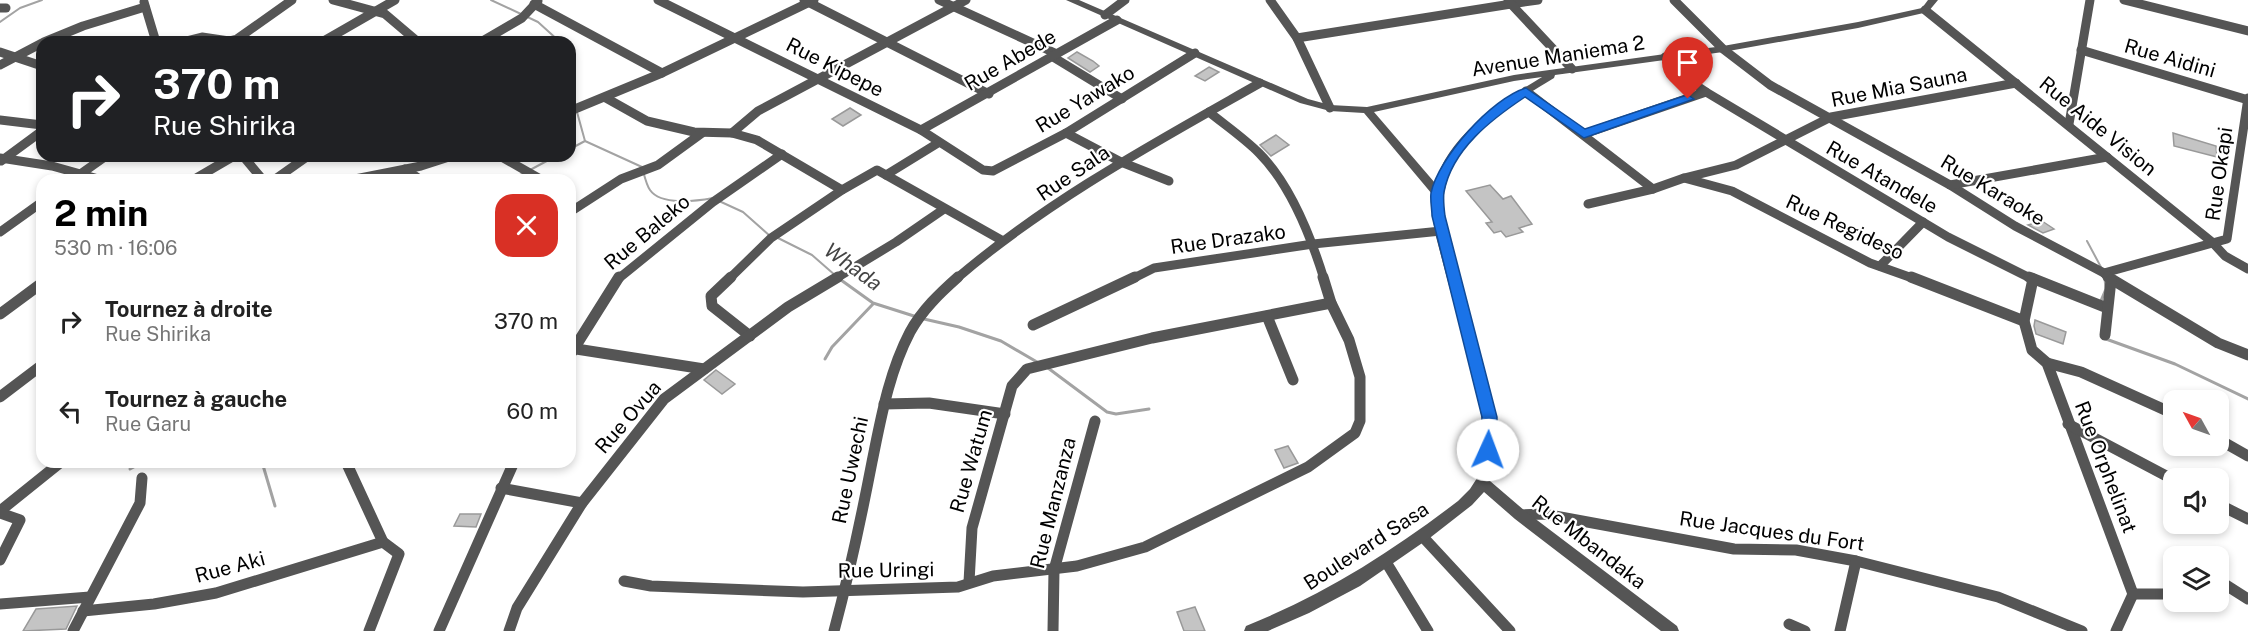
<!DOCTYPE html>
<html lang="fr">
<meta charset="utf-8">
<style>
:root{--surface:#fff;--page:#f2f2f2;--text:#222;--muted:#767676;--accent:#000}
body{margin:0;font-family:"Public Sans",sans-serif;background:var(--page);color:var(--text);height:100vh;display:flex;flex-direction:column;font-size:22px;white-space:nowrap}
*{box-sizing:border-box;margin:0}
p{font-size:20px;color:var(--muted)}
.icon{flex:none;width:33px;height:33px;fill:none;stroke:currentColor;stroke-width:2;stroke-linecap:round;stroke-linejoin:round}
.map{position:relative;flex:1;overflow:hidden}
.side{position:absolute;left:36px;top:174px;width:540px;height:294px;display:flex;flex-direction:column;background:var(--surface);border-radius:18px;box-shadow:0 3px 9px #0003}
.side>*{flex:none}
.banner{position:absolute;left:36px;top:36px;width:540px;height:126px;border-radius:18px;box-shadow:0 3px 9px #0003;background:#202124;color:#fff;overflow:hidden}
.needle{width:39px;rotate:310deg}
.buttons{position:absolute;left:2163px;top:390px;display:grid;gap:12px}
.buttons a{display:grid;place-items:center;width:66px;height:66px;border-radius:12px;background:var(--surface);box-shadow:0 3px 9px #0003;font-size:30px}
.pin{position:absolute;display:grid;place-items:center;width:51px;height:51px;color:#fff;margin:-62px -26px;border-radius:50% 50% 50% 0;rotate:-45deg;box-shadow:0 0 6px #0007}
.pin .icon{rotate:45deg}
.me{position:absolute;width:66px;margin:-33px;rotate:2deg;stroke-linejoin:round;filter:drop-shadow(0 0 4px #0008)}
.turn{display:flex;align-items:center;gap:21px;height:126px;padding:0 18px;font-size:27px}
.turn .icon{width:78px;height:78px;stroke-width:2.5}
.turn b{display:block;font-size:42px;line-height:51px}
.round{display:grid;place-items:center;flex:none;width:63px;height:63px;border-radius:18px;background:var(--page)}
.headline{display:flex;align-items:center;justify-content:space-between;height:102px;padding:0 18px}
h1{font-size:36px;font-weight:700;line-height:45px;color:var(--accent)}
ul{padding:0;list-style:none}
li{display:flex;align-items:center;gap:18px;height:90px;padding:0 18px}
li div{flex:1}
li b{display:block;font-size:22px}
li em{font-style:normal}
.map>svg:first-child{display:block}
</style>
<div class="map">
<svg width="2248" height="631" viewBox="0 0 2248 631">
<rect width="100%" height="100%" fill="#fff"/>
<g fill="none" stroke-linecap="round" stroke-linejoin="round">
<g stroke="#a3a3a3" stroke-width="2">
<polyline points="491,0 538,22 560,42"/>
<polyline points="0,22 20,8 42,0"/>
<polyline points="570,100 572,105"/>
<polyline points="577,112 585,141"/>
<path d="M585 141 642 167C644 174 646 184 650 190 661 206 697 201 713 198"/>
<polyline points="570,149 585,141"/>
<polyline points="530,170 556,156"/>
<polyline points="510,180 524,173"/>
<polyline points="719,201 743,212 770,236"/>
<polyline points="776,237 812,255 836,276"/>
<polyline points="2087,241 2102,269"/>
</g>
<g stroke="#a3a3a3" stroke-width="3">
<polyline points="841,280 873,303 917,317"/>
<polyline points="2100,303 2106,289 2105,278"/>
<polyline points="924,319 959,327 1001,341 1037,362"/>
<polyline points="2106,339 2175,364 2248,399"/>
<polyline points="825,359 832,347 873,304"/>
<polyline points="1048,368 1107,412 1116,414 1149,409"/>
<polyline points="262,462 275,506"/>
<polyline points="130,469 143,462"/>
</g>
</g>
<g fill="#c4c4c4" stroke="#999" stroke-width="1.5">
<polygon points="1077,52 1093,61 1099,66 1090,72 1068,58"/>
<polygon points="1209,67 1219,72 1205,81 1195,76"/>
<polygon points="850,108 861,115 843,126 832,119"/>
<polygon points="2173,133 2216,146 2217,157 2174,146"/>
<polygon points="1276,135 1289,145 1271,156 1260,145"/>
<polygon points="1490,185 1503,199 1511,196 1532,224 1519,228 1523,232 1506,237 1501,231 1494,233 1486,223 1492,222 1466,191"/>
<polygon points="2042,221 2054,229 2043,233 2028,225"/>
<polygon points="2035,320 2066,332 2063,344 2036,334 2034,326"/>
<polygon points="716,370 735,384 722,394 704,380"/>
<polygon points="1288,446 1298,463 1284,468 1275,450"/>
<polygon points="460,514 481,514 476,527 454,526"/>
<polygon points="77,606 66,629 23,631 36,609"/>
<polygon points="1195,607 1205,631 1184,631 1177,612"/>
</g>
<g fill="none" stroke-linecap="round" stroke-linejoin="round">
<g stroke="#555" stroke-width="9">
<polyline points="333,0 385,14 418,42"/>
<polyline points="658,0 921,130 983,170 993,171 1066,133 1195,53"/>
<polyline points="804,0 989,94"/>
<polyline points="939,0 1057,54"/>
<polyline points="1270,0 1297,38 1330,108"/>
<polyline points="1508,0 1511,4 1538,0"/>
<polyline points="1674,0 1723,49 1770,85 1950,185 2015,226 2104,273 2110,279"/>
<polyline points="2124,0 2248,31"/>
<polyline points="144,2 156,42"/>
<polyline points="534,4 662,73"/>
<polyline points="0,8 6,8"/>
<polyline points="1925,10 2212,242 2225,256 2248,269"/>
<polyline points="1105,15 1125,0"/>
<polyline points="1297,38 1511,4 1572,69"/>
<polyline points="44,42 83,26 145,7"/>
<polyline points="182,42 202,37 229,41 237,39 292,0"/>
<polyline points="322,42 395,0"/>
<polyline points="481,42 522,18 538,1"/>
<polyline points="2081,50 2248,100"/>
<polyline points="0,52 42,66"/>
<polyline points="1053,57 1122,99"/>
<polyline points="1665,57 1682,76 1706,92 1948,237 2032,279"/>
<polyline points="0,65 42,43"/>
<polyline points="1526,91 1653,189"/>
<polyline points="606,98 647,121 694,132 732,133 757,140 842,190"/>
<polyline points="570,111 662,73 814,0"/>
<path d="M1209 112C1225 125 1244 138 1259 153 1290 184 1311 237 1324 279"/>
<polyline points="0,120 42,125"/>
<polyline points="2069,124 2090,0"/>
<polyline points="921,130 1117,20"/>
<polyline points="732,133 758,111 966,0"/>
<polyline points="1066,133 1121,162 1169,181"/>
<polyline points="1584,134 1706,92"/>
<polyline points="243,156 263,180"/>
<polyline points="500,156 542,180"/>
<polyline points="0,158 52,166 102,180"/>
<polyline points="1,161 42,131"/>
<polyline points="405,169 421,180"/>
<polyline points="886,175 1003,241"/>
<polyline points="1684,178 1732,191 1870,263 1915,279"/>
<polyline points="72,180 106,156"/>
<polyline points="193,180 234,156"/>
<polyline points="274,180 308,156"/>
<polyline points="350,180 421,166 452,156"/>
<polyline points="1950,185 2107,157"/>
<polyline points="1588,204 1653,189 1684,178 1736,165 1831,117 2016,83"/>
<polyline points="570,212 621,179 658,165 702,133"/>
<polyline points="0,232 42,202"/>
<polyline points="1880,266 1923,222"/>
<polyline points="2104,273 2227,239 2248,98"/>
<polyline points="618,279 713,202 782,154"/>
<polyline points="729,279 771,238 842,190 877,170 886,175 938,143"/>
<polyline points="835,279 896,242 944,209"/>
<path d="M956 279C1048 200 1156 142 1260 83"/>
<polyline points="1132,279 1154,268 1313,244 1441,231"/>
</g>
<g stroke="#555" stroke-width="11">
<polyline points="731,277 711,296 712,306 750,336"/>
<polyline points="1911,277 2024,321"/>
<polyline points="2029,277 2107,308"/>
<polyline points="2108,277 2218,343 2248,355"/>
<polyline points="2033,279 2024,321 2032,350 2047,363 2133,594 2116,631"/>
<polyline points="0,314 42,283"/>
<polyline points="1267,316 1293,380"/>
<polyline points="1033,325 1135,277"/>
<polyline points="2105,335 2111,280"/>
<polyline points="570,348 704,369"/>
<polyline points="570,355 619,277"/>
<polyline points="2047,363 2081,372 2174,414"/>
<polyline points="0,397 42,365"/>
<polyline points="884,404 929,403 1005,414"/>
<polyline points="2068,424 2174,480"/>
<polyline points="2218,439 2248,456"/>
<polyline points="346,462 383,542 399,554 369,631"/>
<polyline points="501,488 582,503"/>
<polyline points="2218,504 2248,519"/>
<polyline points="0,511 61,462"/>
<polyline points="0,513 20,520 0,560"/>
<polyline points="1520,515 1544,514 1734,549 1796,550 1856,561 1998,597 2082,631"/>
<polyline points="1423,537 1510,631"/>
<polyline points="1386,562 1428,631"/>
<polyline points="2218,580 2248,599"/>
<polyline points="624,581 651,586 803,592 958,587 993,576 1077,566 1145,547 1308,467 1355,433 1360,421 1360,377 1349,340 1331,303 1323,277"/>
<polyline points="969,582 972,528 1012,386 1027,369 1152,338 1331,303"/>
<polyline points="2133,594 2174,594"/>
<polyline points="0,604 90,597"/>
<polyline points="83,611 154,604 216,593 383,542"/>
<polyline points="1789,624 1805,631"/>
<polyline points="73,631 140,503 142,478"/>
<polyline points="439,631 514,462"/>
<polyline points="509,631 517,608 582,503 664,399 788,307 838,277"/>
<path d="M834 631C849 575 861 519 872 462 881 418 889 372 910 332 922 310 940 293 958 277"/>
<polyline points="1053,631 1054,570 1095,421"/>
<polyline points="1840,631 1856,561"/>
</g>
<path fill="#555" fill-rule="evenodd" d="M1066 0H1079L1308 99 1330 105 1367 107 1514 75 1723 46 1858 22 1922 8 1928 0H1938L1928 12 1858 28 1723 52 1555 75 1554 78C1501 110 1434 151 1444 223L1493 405 1496 453 1490 481 1525 511 1677 626 1679 631H1661L1515 519 1484 492 1472 505 1431 537 1360 586 1309 613 1268 631H1244L1246 626C1325 594 1390 553 1458 501L1470 489 1479 475 1483 453V428L1478 395 1435 233 1432 213V194L1364 113 1330 111 1300 103ZM1542 77C1501 102 1450 133 1435 183L1374 112 1514 81Z"/>
</g>
<path fill="#1a73e8" stroke="#114b97" stroke-width="1.5" d="M1526 88 1585 129 1684 96 1688 95 1694 99 1584 138 1525 97C1492 119 1452 149 1444 192 1443 199 1444 208 1445 216L1497 417 1496 450 1494 454H1483L1481 450 1482 417 1432 216C1432 209 1430 200 1431 193 1438 158 1492 98 1526 88Z"/>
<g text-anchor="middle" stroke-width="4.5" stroke-linejoin="round" paint-order="stroke">
<g font-size="20" fill="#000" stroke="#fff">
<text transform="translate(1558 56) rotate(-9)" y="7">Avenue Maniema 2</text>
<text transform="translate(2170 58) rotate(16)" y="7">Rue Aidini</text>
<text transform="translate(1010 60) rotate(-30)" y="7">Rue Abede</text>
<text transform="translate(835 67) rotate(27)" y="7">Rue Kipepe</text>
<text transform="translate(1899 87) rotate(-11)" y="7">Rue Mia Sauna</text>
<text transform="translate(1085 99) rotate(-31)" y="7">Rue Yawako</text>
<text transform="translate(2098 126) rotate(39)" y="7">Rue Aide Vision</text>
<text transform="translate(1073 173) rotate(-34)" y="7">Rue Sala</text>
<text transform="translate(2219 174) rotate(-82)" y="7">Rue Okapi</text>
<text transform="translate(1882 177) rotate(30)" y="7">Rue Atandele</text>
<text transform="translate(1993 190) rotate(31)" y="7">Rue Karaoke</text>
<text transform="translate(1845 227) rotate(25)" y="7">Rue Regideso</text>
<text transform="translate(647 232) rotate(-40)" y="7">Rue Baleko</text>
<text transform="translate(1228 239) rotate(-8)" y="7">Rue Drazako</text>
<text transform="translate(628 417) rotate(-49)" y="7">Rue Ovua</text>
<text transform="translate(971 461) rotate(-74)" y="7">Rue Watum</text>
<text transform="translate(2106 467) rotate(69)" y="7">Rue Orphelinat</text>
<text transform="translate(850 470) rotate(-78)" y="7">Rue Uwechi</text>
<text transform="translate(1053 503) rotate(-76)" y="7">Rue Manzanza</text>
<text transform="translate(1772 531) rotate(8)" y="7">Rue Jacques du Fort</text>
<text transform="translate(1589 542) rotate(38)" y="7">Rue Mbandaka</text>
<text transform="translate(1366 546) rotate(-33)" y="7">Boulevard Sasa</text>
<text transform="translate(230 567) rotate(-15)" y="7">Rue Aki</text>
<text transform="translate(886 570) rotate(-1)" y="7">Rue Uringi</text>
</g>
<g font-size="21" font-style="italic" fill="#444" stroke="#fff">
<text transform="translate(853 267) rotate(36)" y="7">Whada</text>
</g>
</g>
</svg>
<div class="buttons">
<a><svg class="needle" viewBox="-14 -14 28 28"><path d="M0-13l5 13h-10z" fill="#e53935"/><path d="M0 13l5-13h-10z" fill="#767676"/></svg></a>
<a><svg class="icon" aria-label="sound" viewBox="0 0 24 24"><path d="M4 9h4l5-4v14l-5-4H4zM17 9q2 3 0 6"/></svg></a>
<a><svg class="icon" aria-label="layers" viewBox="0 0 24 24"><path d="M12 4l9 5-9 5-9-5zM3 14l9 5 9-5"/></svg></a>
</div>
<div class="pin" style="left:1688px;top:99px;background:#d93025"><svg class="icon" aria-label="arrive" viewBox="0 0 24 24"><path d="M6 21V4h12l-3 4 3 4H6"/></svg></div>
<svg class="me" style="left:1488px;top:450px" viewBox="-20 -20 40 40"><circle r="19" fill="#fff"/><path d="M0-13L10 11 0 6-10 11z" fill="#1a73e8"/></svg>
<div class="banner">
<div class="turn"><svg class="icon" aria-label="right" viewBox="0 0 24 24"><path d="M7 20v-9h11M14 6l5 5-5 5"/></svg><div><b>370 m</b>Rue Shirika</div></div>
</div>
<section class="side">
<div class="headline"><div><h1>2 min</h1><p>530 m · 16:06</p></div><a class="round" style="background:#d93025;color:#fff"><svg class="icon" aria-label="close" viewBox="0 0 24 24"><path d="M6 6l12 12M18 6L6 18"/></svg></a></div>
<ul>
<li><svg class="icon" aria-label="right" viewBox="0 0 24 24"><path d="M7 20v-9h11M14 6l5 5-5 5"/></svg><div><b>Tournez à droite</b><p>Rue Shirika</p></div><em>370 m</em></li>
<li><svg class="icon" aria-label="left" viewBox="0 0 24 24"><path d="M17 20v-9H6M10 6l-5 5 5 5"/></svg><div><b>Tournez à gauche</b><p>Rue Garu</p></div><em>60 m</em></li>
</ul>
</section>
</div>
